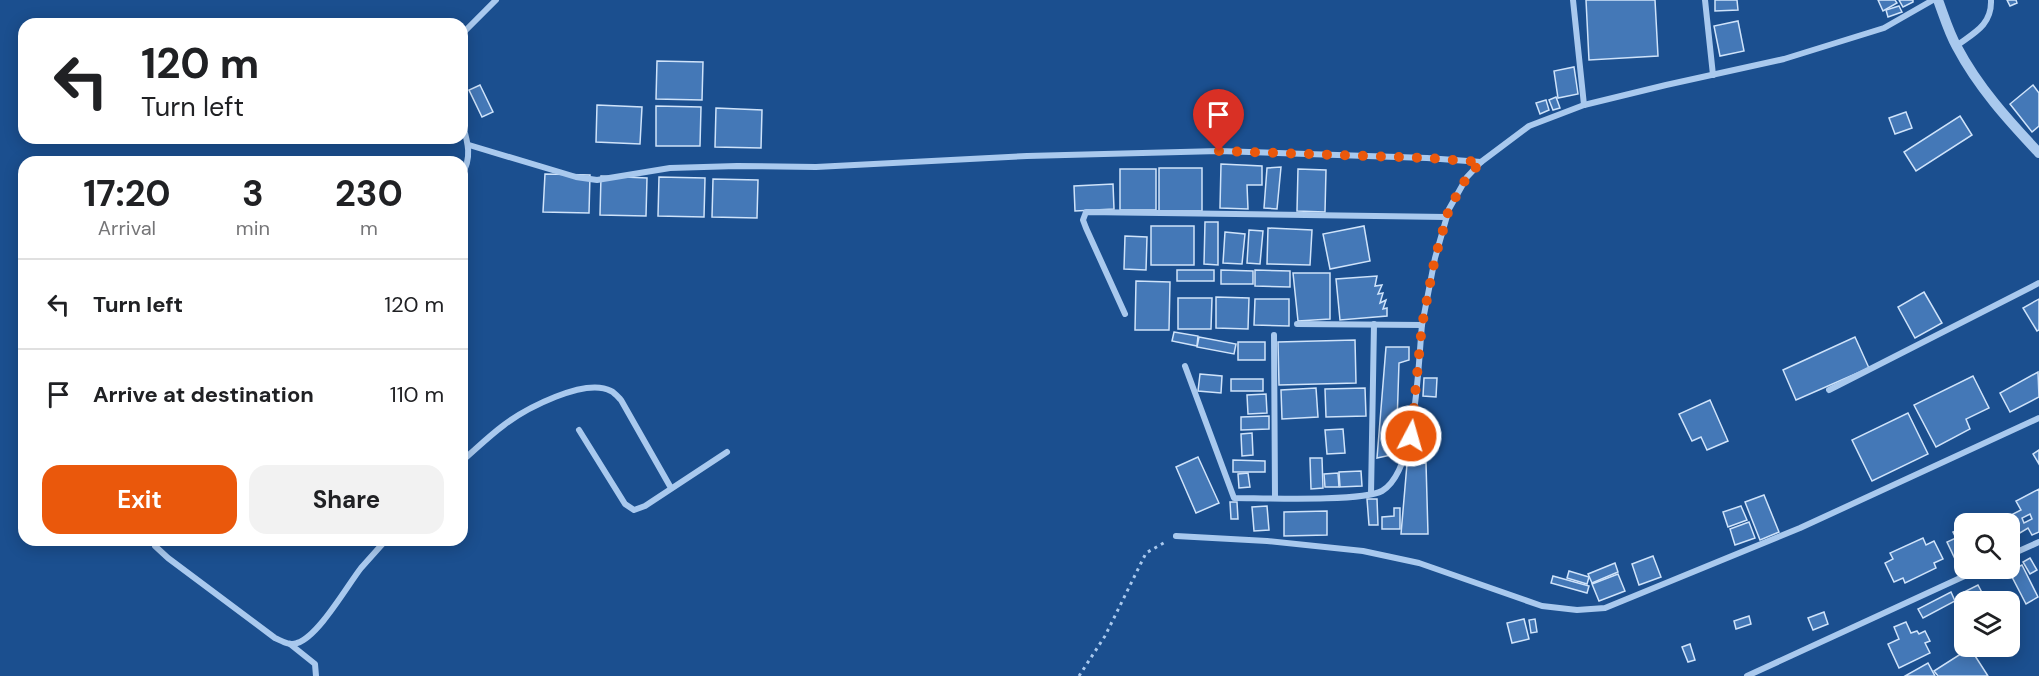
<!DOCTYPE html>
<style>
:root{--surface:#fff;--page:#f2f2f2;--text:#202124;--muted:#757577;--line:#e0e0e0;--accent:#ea580c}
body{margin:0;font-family:"DM Sans",sans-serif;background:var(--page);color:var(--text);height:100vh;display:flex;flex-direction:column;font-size:22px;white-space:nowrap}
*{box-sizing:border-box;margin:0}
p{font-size:20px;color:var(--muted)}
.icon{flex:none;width:33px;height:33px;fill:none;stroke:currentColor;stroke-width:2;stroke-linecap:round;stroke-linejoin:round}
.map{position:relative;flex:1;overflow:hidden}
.side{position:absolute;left:18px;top:156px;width:450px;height:390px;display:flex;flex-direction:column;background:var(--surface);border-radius:18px;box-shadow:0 3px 15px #0003}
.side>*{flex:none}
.top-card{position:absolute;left:18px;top:18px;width:450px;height:126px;border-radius:18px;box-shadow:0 3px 15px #0003;background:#fff;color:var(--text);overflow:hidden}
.tools{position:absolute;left:1954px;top:513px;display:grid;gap:12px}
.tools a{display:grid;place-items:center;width:66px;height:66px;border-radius:12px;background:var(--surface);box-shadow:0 3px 15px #0003;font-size:30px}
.pin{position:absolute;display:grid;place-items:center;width:51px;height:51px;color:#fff;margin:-62px -26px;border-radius:50% 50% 50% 0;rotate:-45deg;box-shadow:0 0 6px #0007}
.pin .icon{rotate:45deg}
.me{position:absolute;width:66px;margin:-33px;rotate:6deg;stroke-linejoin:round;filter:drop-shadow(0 0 4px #0008)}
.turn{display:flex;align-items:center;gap:21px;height:126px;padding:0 24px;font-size:27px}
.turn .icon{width:78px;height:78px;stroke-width:2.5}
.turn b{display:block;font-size:42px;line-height:51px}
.eta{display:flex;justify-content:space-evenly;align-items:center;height:102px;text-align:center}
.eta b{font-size:36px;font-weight:700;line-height:42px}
.button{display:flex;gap:12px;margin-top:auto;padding:12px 24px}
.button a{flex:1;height:69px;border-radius:18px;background:var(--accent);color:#fff;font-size:24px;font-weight:700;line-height:69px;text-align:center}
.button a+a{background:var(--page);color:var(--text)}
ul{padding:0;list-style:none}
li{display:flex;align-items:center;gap:18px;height:90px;padding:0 24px;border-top:2px solid var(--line)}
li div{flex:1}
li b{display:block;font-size:22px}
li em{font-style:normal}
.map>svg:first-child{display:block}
</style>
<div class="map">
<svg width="2039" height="676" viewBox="0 0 2039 676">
<rect width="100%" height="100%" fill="#1b4f8f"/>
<g fill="#4478b7" stroke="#cfe3fa" stroke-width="1.5" fill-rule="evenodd">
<polygon points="1586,0 1655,0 1658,56 1589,60"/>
<polygon points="1715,0 1737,0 1738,10 1715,11"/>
<polygon points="1878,0 1895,0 1897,3 1883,11"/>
<polygon points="1899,0 1913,0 1913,2 1903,7"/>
<polygon points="2007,0 2016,0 2017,3 2010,6"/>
<polygon points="1899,6 1902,12 1888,17 1886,10"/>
<polygon points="1738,21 1744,51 1720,56 1714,26"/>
<polygon points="657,61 703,62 702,100 656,99"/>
<polygon points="1574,67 1578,94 1558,98 1554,71"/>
<polygon points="480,85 493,112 482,117 469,90"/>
<polygon points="2033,85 2039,93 2039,126 2032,132 2010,104"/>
<polygon points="1556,97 1560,108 1553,110 1549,100"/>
<polygon points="1546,100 1549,110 1540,114 1536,103"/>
<polygon points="597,105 642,107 640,144 596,142"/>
<polygon points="656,106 701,107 700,146 656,146"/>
<polygon points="716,108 762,110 761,148 715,147"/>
<polygon points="1906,112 1912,128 1895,134 1889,118"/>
<polygon points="1960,116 1972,135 1916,171 1904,152"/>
<polygon points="1221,164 1262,166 1262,185 1247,185 1248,209 1220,208"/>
<polygon points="1281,167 1277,209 1264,208 1267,168"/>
<rect x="1159" y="168" width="43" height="43"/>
<rect x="1120" y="169" width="36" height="41"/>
<polygon points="1298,169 1326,170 1325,212 1297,211"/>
<polygon points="545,174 590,175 589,213 543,212"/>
<polygon points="601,176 647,178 646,216 600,215"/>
<polygon points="659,177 705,178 704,217 658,216"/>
<polygon points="713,179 758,180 757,218 712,217"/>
<polygon points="1113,184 1114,209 1075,211 1074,186"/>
<polygon points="1205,222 1218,222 1218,265 1204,264"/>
<rect x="1151" y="226" width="43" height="39"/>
<polygon points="1364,226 1370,261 1330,269 1323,234"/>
<polygon points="1268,228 1312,230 1310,265 1267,264"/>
<polygon points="1249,230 1263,231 1260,264 1247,263"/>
<polygon points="1225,232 1245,234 1242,264 1223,263"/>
<polygon points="1125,236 1147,237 1146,270 1124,269"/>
<rect x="1177" y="270" width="37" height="11"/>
<polygon points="1221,270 1253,271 1253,284 1221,284"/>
<polygon points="1255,270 1290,271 1290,287 1255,286"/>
<polygon points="1293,273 1330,273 1330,319 1298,321"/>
<polygon points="1377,276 1375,286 1382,285 1378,294 1383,293 1380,303 1386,300 1383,309 1387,308 1387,316 1340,320 1336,279"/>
<polygon points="1136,281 1170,282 1169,330 1135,330"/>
<polygon points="1924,292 1942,323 1915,338 1898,307"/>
<polygon points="1216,297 1249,298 1248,329 1216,328"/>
<polygon points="1178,298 1212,298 1211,329 1178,329"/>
<polygon points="1255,299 1289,299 1289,326 1254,325"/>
<polygon points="2039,299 2039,330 2037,331 2023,308"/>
<polygon points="1174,332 1198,336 1197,346 1172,341"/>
<polygon points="1199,337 1236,344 1234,354 1197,347"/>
<polygon points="1855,337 1869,368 1796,400 1783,370"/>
<polygon points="1355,340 1356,383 1279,385 1278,342"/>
<rect x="1238" y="342" width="27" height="18"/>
<polygon points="1386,347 1409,347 1409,360 1399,363 1396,454 1377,458"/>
<polygon points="2038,372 2039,397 2010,412 2000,393"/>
<polygon points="1200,374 1222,376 1221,393 1198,391"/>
<polygon points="1973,376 1989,408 1966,419 1970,429 1936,447 1914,405"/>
<polygon points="1424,378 1437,378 1436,397 1423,396"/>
<rect x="1231" y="379" width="32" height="12"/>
<polygon points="1316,388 1318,417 1282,419 1281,390"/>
<polygon points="1365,388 1366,416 1326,417 1325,389"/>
<polygon points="1266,394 1267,413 1248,414 1247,395"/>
<polygon points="1710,400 1728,441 1707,450 1701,437 1692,441 1679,414"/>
<polygon points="1908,413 1928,454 1872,481 1852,440"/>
<polygon points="1269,416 1269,429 1241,430 1241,417"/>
<polygon points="1343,429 1345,453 1327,454 1325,430"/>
<polygon points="1252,433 1253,455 1242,456 1241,434"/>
<polygon points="2039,450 2039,464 2033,454"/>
<polygon points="1198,457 1219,503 1196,513 1176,467"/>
<polygon points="1310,458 1322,458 1323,488 1311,489"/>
<polygon points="1233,460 1265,461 1265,472 1233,472"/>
<polygon points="1426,463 1428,534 1401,534 1407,464"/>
<polygon points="1361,471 1362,486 1340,487 1339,472"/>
<polygon points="1248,473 1250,487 1239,488 1238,474"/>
<polygon points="1338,473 1339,487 1325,487 1324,474"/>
<path d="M2039 489V532L2032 535 2028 528 2020 533 2011 515 2021 510 2016 501ZM2030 514 2032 519 2024 523 2022 518Z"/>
<polygon points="1764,495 1779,532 1760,540 1745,502"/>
<polygon points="1367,499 1377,499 1378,525 1369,525"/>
<polygon points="1230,502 1237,502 1238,519 1231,519"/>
<polygon points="1267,506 1269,530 1254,531 1252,507"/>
<polygon points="1741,506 1747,520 1728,527 1723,512"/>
<polygon points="1394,508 1400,508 1400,529 1382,529 1382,517 1394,516"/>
<polygon points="1327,511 1327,535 1284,536 1284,512"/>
<polygon points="1985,517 1988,524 1970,524"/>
<polygon points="1749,522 1755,538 1735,545 1730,529"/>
<polygon points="1965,526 1965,543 1959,547 1960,550 1965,548 1965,557 1956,561 1947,542 1956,538 1953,532"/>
<polygon points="1923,538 1926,545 1934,541 1943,559 1934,563 1936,568 1905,583 1903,578 1894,582 1885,563 1893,559 1890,553"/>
<polygon points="1653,556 1661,577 1639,585 1632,564"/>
<polygon points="2030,558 2037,570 2030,574 2023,562"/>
<polygon points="1615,563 1618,572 1592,583 1588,574"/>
<polygon points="2022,565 2038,597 2026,604 2009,571"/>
<polygon points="1569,571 1589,577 1587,584 1567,578"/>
<polygon points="1618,574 1625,591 1599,601 1592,584"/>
<polygon points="1553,576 1589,586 1587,593 1551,583"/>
<polygon points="1978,585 1987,602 1965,602 1960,594"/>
<polygon points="1951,592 1955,601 1923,618 1918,609"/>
<polygon points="1824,612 1828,624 1813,630 1808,618"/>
<polygon points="1749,616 1751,624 1736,629 1734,621"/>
<polygon points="1524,619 1529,639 1512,643 1507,623"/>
<polygon points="1535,619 1537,632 1531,633 1529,620"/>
<polygon points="1906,622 1911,633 1917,631 1919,634 1925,631 1930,641 1925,643 1930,653 1899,668 1888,644 1899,639 1894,627"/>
<polygon points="1690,644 1695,660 1688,662 1682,647"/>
<polygon points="1970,648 1988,676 1938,676 1934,671"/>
<polygon points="1928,663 1935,676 1905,676"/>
</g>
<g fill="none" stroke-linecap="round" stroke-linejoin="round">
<polyline stroke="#a9c9ee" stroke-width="3" stroke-dasharray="3 4.5" stroke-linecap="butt" points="1079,676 1105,636 1146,553 1167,541"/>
<g stroke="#a9c9ee" stroke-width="6">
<polyline points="1573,0 1584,105"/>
<polyline points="1705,0 1713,75"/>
<polyline points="462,37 464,32 496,0"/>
<path d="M1956 46C1974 33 1992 25 1991 0"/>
<path d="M462 122C467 140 473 157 462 174"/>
<polyline points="469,145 576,177 597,180 670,168 737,166 816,167 1027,156 1219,151 1427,158 1481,162"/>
<polyline points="1125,314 1086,228 1083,220 1086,212 1446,217"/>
<polyline points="1297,324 1422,325 1435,258 1449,209 1467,177 1481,162 1529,126 1584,105 1666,85 1784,59 1884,28 1933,0"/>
<polyline points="1274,335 1275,498"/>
<path d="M1185 366 1234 498C1262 498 1362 502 1382 491 1417 471 1418 363 1422 325"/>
<polyline points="1829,390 2039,283"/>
<polyline points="579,430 625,504 634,510 645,506 727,452"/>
<path d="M462 461C476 449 489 436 504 425 525 409 585 377 611 391 615 393 618 397 621 400L671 488"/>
<polyline points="1371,494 1374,324"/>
<polyline points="1176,536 1267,541 1363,551 1419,563 1542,606 1577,610 1605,608 1800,528 2039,418"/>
<path d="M153 540 155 546 168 558 275 638C282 641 289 646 297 643 318 637 347 586 361 568 369 559 378 549 386 540"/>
<polyline points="2010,555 2039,542"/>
<polyline points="290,644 315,664 316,676"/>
<polyline points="1747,676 1982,568"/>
</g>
<path stroke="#a9c9ee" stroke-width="10" d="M1938 0C1944 16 1949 33 1957 47 1978 87 2008 120 2039 153"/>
</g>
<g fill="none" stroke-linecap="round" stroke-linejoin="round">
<polyline stroke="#ea580c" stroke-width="10" stroke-dasharray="0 18" points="1219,151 1427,158 1481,162 1467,177 1449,209 1435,258 1422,325 1411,436"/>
</g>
</svg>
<div class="tools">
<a><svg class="icon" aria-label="search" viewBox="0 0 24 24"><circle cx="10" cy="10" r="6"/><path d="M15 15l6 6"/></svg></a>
<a><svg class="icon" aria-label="layers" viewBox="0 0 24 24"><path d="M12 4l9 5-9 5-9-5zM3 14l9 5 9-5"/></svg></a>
</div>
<div class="pin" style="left:1219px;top:151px;background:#d93025"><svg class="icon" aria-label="arrive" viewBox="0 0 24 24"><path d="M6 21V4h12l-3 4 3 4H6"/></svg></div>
<svg class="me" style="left:1411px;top:436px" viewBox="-20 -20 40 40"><circle r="17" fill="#ea580c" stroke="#fff" stroke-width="3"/><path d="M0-11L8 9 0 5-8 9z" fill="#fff"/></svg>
<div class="top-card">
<div class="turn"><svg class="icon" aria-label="left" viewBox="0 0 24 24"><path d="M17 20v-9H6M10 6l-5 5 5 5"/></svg><div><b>120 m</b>Turn left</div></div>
</div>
<section class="side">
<div class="eta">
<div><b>17:20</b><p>Arrival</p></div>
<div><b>3</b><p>min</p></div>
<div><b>230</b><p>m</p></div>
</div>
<ul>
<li><svg class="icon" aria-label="left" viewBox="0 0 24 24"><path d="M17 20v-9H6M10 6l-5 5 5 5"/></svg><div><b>Turn left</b></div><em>120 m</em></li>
<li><svg class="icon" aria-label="arrive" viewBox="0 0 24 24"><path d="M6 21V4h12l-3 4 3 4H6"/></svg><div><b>Arrive at destination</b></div><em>110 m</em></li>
</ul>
<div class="button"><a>Exit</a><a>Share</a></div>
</section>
</div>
